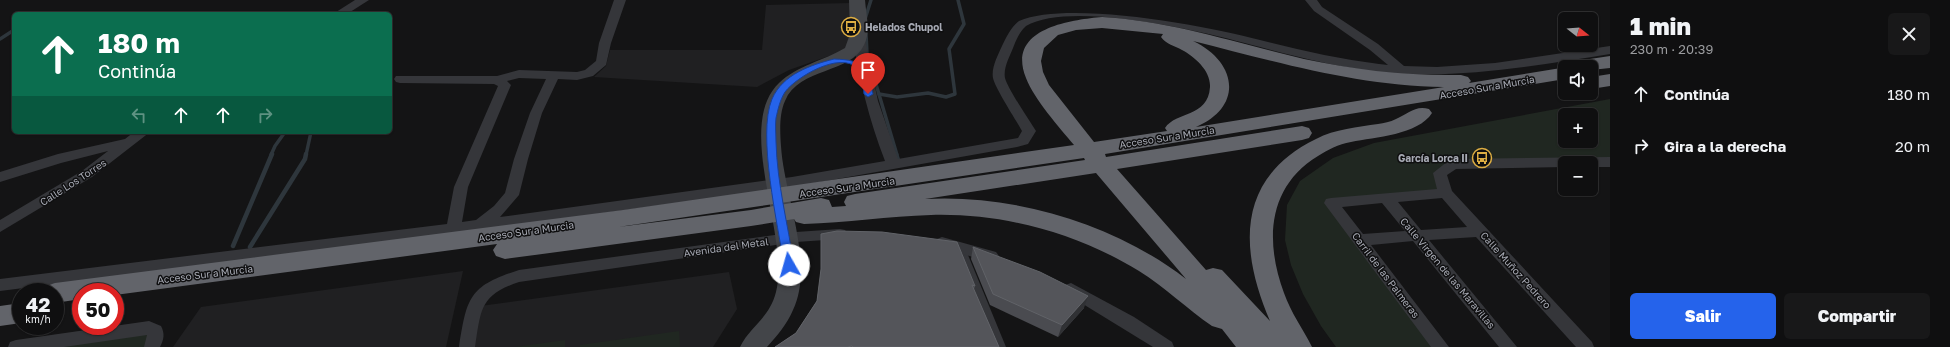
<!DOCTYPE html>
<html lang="es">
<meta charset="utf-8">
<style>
:root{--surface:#0f0f10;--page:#181819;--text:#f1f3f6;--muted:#9b9c9f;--line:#2f2f30;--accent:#2563eb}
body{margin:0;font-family:"Golos Text",sans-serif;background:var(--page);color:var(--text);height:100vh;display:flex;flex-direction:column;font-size:15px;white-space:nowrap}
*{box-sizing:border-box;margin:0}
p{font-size:13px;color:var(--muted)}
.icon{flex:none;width:22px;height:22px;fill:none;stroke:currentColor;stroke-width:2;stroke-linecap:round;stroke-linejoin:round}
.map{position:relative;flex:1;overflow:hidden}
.panel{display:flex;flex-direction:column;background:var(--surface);width:340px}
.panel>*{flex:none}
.banner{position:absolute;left:12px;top:12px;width:380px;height:122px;border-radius:6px;box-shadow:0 1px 3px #0004,0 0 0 1px var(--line);background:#0b6e4f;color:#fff;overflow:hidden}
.needle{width:26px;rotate:107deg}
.tools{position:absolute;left:1558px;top:12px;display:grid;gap:8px}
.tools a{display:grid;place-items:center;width:40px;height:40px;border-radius:6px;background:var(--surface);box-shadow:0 1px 3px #0004,0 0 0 1px var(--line);font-size:20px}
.speed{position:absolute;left:12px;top:283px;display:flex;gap:8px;font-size:20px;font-weight:700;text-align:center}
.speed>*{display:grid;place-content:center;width:52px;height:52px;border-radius:50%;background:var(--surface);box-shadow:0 1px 3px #0004,0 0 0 1px var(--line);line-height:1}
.speed small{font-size:10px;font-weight:400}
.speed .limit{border:6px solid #d22;background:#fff;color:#111}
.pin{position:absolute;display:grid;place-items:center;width:34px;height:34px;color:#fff;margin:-41px -17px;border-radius:50% 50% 50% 0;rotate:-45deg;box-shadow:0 0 4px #0007}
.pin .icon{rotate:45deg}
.me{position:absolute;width:44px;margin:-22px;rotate:353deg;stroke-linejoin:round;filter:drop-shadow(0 0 3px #0008)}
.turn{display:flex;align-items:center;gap:14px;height:84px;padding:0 20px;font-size:18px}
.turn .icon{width:52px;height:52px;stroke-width:2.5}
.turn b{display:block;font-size:28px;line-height:34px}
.lanes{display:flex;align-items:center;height:38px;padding:0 20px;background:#0003;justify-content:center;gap:20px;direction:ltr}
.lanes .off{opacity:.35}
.round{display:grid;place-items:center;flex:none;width:42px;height:42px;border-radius:6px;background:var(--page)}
.headline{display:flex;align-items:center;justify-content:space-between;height:68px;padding:0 20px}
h1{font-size:24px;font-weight:800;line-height:30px}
.cta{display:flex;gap:8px;margin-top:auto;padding:8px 20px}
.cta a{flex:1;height:46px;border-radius:6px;background:var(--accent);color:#fff;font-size:16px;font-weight:800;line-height:46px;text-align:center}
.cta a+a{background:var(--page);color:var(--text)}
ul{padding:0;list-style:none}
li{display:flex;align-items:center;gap:12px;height:52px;padding:0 20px}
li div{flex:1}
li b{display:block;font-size:15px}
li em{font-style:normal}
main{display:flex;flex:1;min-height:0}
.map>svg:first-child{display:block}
</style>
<main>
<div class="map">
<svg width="1610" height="347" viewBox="0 0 1610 347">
<rect width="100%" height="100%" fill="#141415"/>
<g fill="#202022">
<polygon points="851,3 849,45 846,50 789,70 757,87 594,77 606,66 610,50 762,50 766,5"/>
<polygon points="463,271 446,347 173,347 201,307"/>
<polygon points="729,272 737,309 713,347 467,347 473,307"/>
</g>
<g fill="#202721" fill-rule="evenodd">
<path d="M1610 99V162L1453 164 1440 174 1445 193 1331 203 1441 347H1336L1321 326 1303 294 1291 265 1285 240 1287 205 1300 181 1333 158 1374 143ZM1565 115H1591V141H1565Z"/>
<polygon points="149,328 152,347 43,347"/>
<polygon points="679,331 680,347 580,347 580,345"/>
<polygon points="565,340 565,347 515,347"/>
</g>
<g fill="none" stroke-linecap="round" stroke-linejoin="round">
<g stroke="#2e363c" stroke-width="3.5">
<polyline points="865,19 871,0"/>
<polyline points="866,33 867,54 897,155"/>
<polyline points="0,39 14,30"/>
<polyline points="879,94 897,97 928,93 946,97 955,94 949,49 964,24 958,0"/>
<polyline points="271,155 275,146 285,132"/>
<polyline points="306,155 311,132"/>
</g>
<g stroke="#2e363c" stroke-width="4.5">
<polyline points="896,154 898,160"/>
<polyline points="233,246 272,154"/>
<polyline points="250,247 305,159 306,154"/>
</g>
<polygon fill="#35363a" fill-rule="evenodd" points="962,251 966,252 968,255 1006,347 994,347 956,255 958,252"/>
<g fill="#35363a" fill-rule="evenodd">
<polygon points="355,0 369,0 347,14 333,14"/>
<path d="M614 0H626L611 43 606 65 593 76 577 80 558 79 542 113 528 159 519 195 500 217 792 177 885 161C869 120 859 78 852 35L858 32 864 35 878 101 898 159 1018 138 1022 131C1016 120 995 88 993 78 991 68 998 55 1002 46 1006 38 1011 27 1019 21 1067 0 1204 25 1260 40 1299 50 1339 59 1379 64L1388 65 1370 50 1314 11 1305 0H1317L1322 7 1378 44 1404 66 1437 67 1495 63 1610 46V54C1534 66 1456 80 1379 72 1336 67 1294 56 1252 45 1202 31 1070 0 1026 26 1020 31 1016 40 1013 48 1010 56 1003 68 1005 78 1008 89 1029 120 1036 131L1028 144 1017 147 792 187 503 227 0 291V279L447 224 454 187 498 86 494 84 400 83 396 82 394 79 396 76H497L519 70 577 72 585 70 596 61 599 43ZM519 78 546 79 530 113 514 159 505 193 494 206 476 220 462 222 468 187 511 85 507 81Z"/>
<polygon points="134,132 150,132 92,177 0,232 0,220 82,171 108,151 61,163 0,182 0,172 58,154 125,139"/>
<path d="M1610 157V167H1591V163H1565V167L1456 169 1447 175 1452 191 1592 342 1594 347H1576L1476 237 1429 240 1517 347H1499L1413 241 1371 245 1449 347H1431L1324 203 1326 199 1331 198 1437 189 1433 173 1448 161 1453 159ZM1442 198 1467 227 1421 230 1398 202ZM1382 203 1405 231 1363 234 1342 207Z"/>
<path d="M840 229 845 230 848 234 845 238 840 239 796 242 519 282C480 295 481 309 475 347H459C467 297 469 286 519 270L796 232Z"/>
<polygon points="942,237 996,252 999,256 996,260 991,262 937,247 934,243 937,239"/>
<polygon points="1071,283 1134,317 1172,342 1174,347 1153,347 1065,293 1063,289 1065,285"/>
<path d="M149 321 161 326C165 334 164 339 160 347H144L147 335 64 347H8L10 342 16 340Z"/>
</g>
<path fill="#434549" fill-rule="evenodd" d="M849 0H865C866 14 871 32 864 45 851 74 799 67 785 101 779 114 780 132 781 146 784 196 815 263 793 310 787 324 777 336 767 347H740C751 325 769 319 776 292 790 235 734 126 779 83 798 65 823 61 845 48L850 34Z"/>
<g fill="#62646a" fill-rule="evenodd">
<path d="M1102 17C1172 21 1236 43 1304 59 1355 70 1408 76 1461 75L1468 77 1471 81 1469 83 1561 68 1563 63 1610 56V68L1591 70V67H1565V79L1105 154 1106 157 1302 126 1309 128 1312 133 1309 138 1302 140 1117 169 1206 270 1213 268 1222 270 1270 321C1239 249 1236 178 1316 139 1335 129 1358 127 1378 124 1384 123 1390 122 1396 119 1408 114 1415 105 1429 109L1432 113C1418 135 1375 137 1351 142 1338 144 1328 150 1318 156 1267 187 1265 242 1284 293 1291 313 1303 329 1312 347H1236L1222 329 1212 326C1187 309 1165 287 1139 271 1077 233 1004 213 931 215 889 216 846 223 804 224L796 222 794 219 751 226 505 259 496 256 493 250 497 244 115 295V292H81V299L55 303V292H43L46 286 55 283 623 210 1074 145C1059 127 1034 99 1026 78 1006 29 1069 20 1102 17ZM1102 28 1163 34 1161 37C1166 44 1175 46 1182 50 1195 57 1211 71 1210 87 1208 118 1176 111 1165 128L1167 131 1094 142 1049 85 1043 72 1041 61 1044 48 1058 35 1076 30ZM1193 41C1277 62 1356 86 1444 87L1196 127C1245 106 1236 61 1193 41ZM1084 158 1085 160 855 194 847 196 844 202 846 206 832 207 829 200 821 198 751 210 618 227ZM1096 173 1186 279C1115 224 1015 194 925 199Z"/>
<polygon points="1610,74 1610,86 1591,89 1591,77"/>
<polygon points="21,303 21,323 0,326 0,306"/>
</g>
</g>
<g fill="#4a4b50">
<polygon points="821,234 975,286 974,290 999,347 775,347 796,333 817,301 821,271"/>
<polygon points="973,247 1084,308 1058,337 990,305 971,259"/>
</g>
<polygon fill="#303134" points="1088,296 1084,308 1058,337 1062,325"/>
<g fill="#54555a" stroke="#616368">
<polygon points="837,231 882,232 957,242 975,286 972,285 999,347 853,347 852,346 847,347 775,347 796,333 817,301 821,269 821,234"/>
<polygon points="973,247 1040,272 1088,296 1062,325 993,294"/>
</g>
<path fill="#2563eb" stroke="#184099" d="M834 59C864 60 867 66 873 94L868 97 864 94C863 86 863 74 857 68 840 51 796 77 785 92 780 100 778 109 776 118 775 126 776 134 776 142 777 183 788 225 794 265L789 269 784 265C778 225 757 135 772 99 783 74 811 65 834 59Z"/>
<defs>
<g id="bus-ring" transform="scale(1)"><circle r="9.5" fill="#0f0f10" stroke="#deae43" stroke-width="1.5"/><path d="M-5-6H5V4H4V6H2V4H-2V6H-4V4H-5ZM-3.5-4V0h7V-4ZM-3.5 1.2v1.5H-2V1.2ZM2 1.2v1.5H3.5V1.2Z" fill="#deae43"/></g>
</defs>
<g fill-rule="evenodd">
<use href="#bus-ring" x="851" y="27"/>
<use href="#bus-ring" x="1482" y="158"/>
</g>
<g text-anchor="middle" stroke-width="3" stroke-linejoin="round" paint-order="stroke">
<g font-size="10" font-weight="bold" fill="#a7aab4" stroke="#0f0f10" text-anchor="start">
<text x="865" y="31">Helados Chupol</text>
<text x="1468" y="162" text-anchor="end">García Lorca II</text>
</g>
<g font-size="10" fill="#a7aab4" stroke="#0f0f10">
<text transform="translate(1487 87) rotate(-10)" y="4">Acceso Sur a Murcia</text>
<text transform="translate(1167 137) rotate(-9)" y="4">Acceso Sur a Murcia</text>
<text transform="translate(73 182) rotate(-33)" y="4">Calle Los Torres</text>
<text transform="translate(847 187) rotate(-8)" y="4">Acceso Sur a Murcia</text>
<text transform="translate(526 231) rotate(-8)" y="4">Acceso Sur a Murcia</text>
<text transform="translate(726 247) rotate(-8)" y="4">Avenida del Metal</text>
<text transform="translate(1516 270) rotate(48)" y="4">Calle Muñoz Pedrero</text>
<text transform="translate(1448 273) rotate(50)" y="4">Calle Virgen de las Maravillas</text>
<text transform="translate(205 274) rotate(-7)" y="4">Acceso Sur a Murcia</text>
<text transform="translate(1386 275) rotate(53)" y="4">Carril de las Palmeras</text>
</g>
</g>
</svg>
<div class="tools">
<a><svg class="needle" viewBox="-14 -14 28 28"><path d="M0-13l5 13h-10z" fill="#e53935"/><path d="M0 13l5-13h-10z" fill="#9b9c9f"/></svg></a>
<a><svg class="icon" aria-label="sound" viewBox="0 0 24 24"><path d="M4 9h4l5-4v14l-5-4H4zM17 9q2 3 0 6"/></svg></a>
<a>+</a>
<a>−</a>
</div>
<div class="speed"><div>42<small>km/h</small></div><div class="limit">50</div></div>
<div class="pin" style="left:868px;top:94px;background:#d93025"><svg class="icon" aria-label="arrive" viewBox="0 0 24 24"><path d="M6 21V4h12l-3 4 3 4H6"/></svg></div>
<svg class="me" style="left:789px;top:265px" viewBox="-20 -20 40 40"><circle r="19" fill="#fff"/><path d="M0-13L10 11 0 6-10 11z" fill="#2563eb"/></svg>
<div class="banner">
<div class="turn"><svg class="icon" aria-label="ahead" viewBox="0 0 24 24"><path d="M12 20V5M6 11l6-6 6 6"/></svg><div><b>180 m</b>Continúa</div></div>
<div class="lanes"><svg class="icon off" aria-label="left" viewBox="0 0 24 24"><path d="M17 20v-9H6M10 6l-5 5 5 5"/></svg><svg class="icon" aria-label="ahead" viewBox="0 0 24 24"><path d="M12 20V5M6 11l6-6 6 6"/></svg><svg class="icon" aria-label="ahead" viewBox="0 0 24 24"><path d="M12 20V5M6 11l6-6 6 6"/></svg><svg class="icon off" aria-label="right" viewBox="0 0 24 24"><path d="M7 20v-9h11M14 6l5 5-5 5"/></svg></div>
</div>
</div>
<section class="panel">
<div class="headline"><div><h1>1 min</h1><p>230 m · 20:39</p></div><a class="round"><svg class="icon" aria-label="close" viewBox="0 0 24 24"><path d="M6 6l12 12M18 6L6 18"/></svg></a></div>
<ul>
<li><svg class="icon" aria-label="ahead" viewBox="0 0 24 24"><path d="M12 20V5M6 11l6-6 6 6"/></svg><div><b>Continúa</b></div><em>180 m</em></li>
<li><svg class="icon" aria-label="right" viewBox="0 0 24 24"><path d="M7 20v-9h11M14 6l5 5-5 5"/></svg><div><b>Gira a la derecha</b></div><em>20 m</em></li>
</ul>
<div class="cta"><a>Salir</a><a>Compartir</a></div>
</section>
</main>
